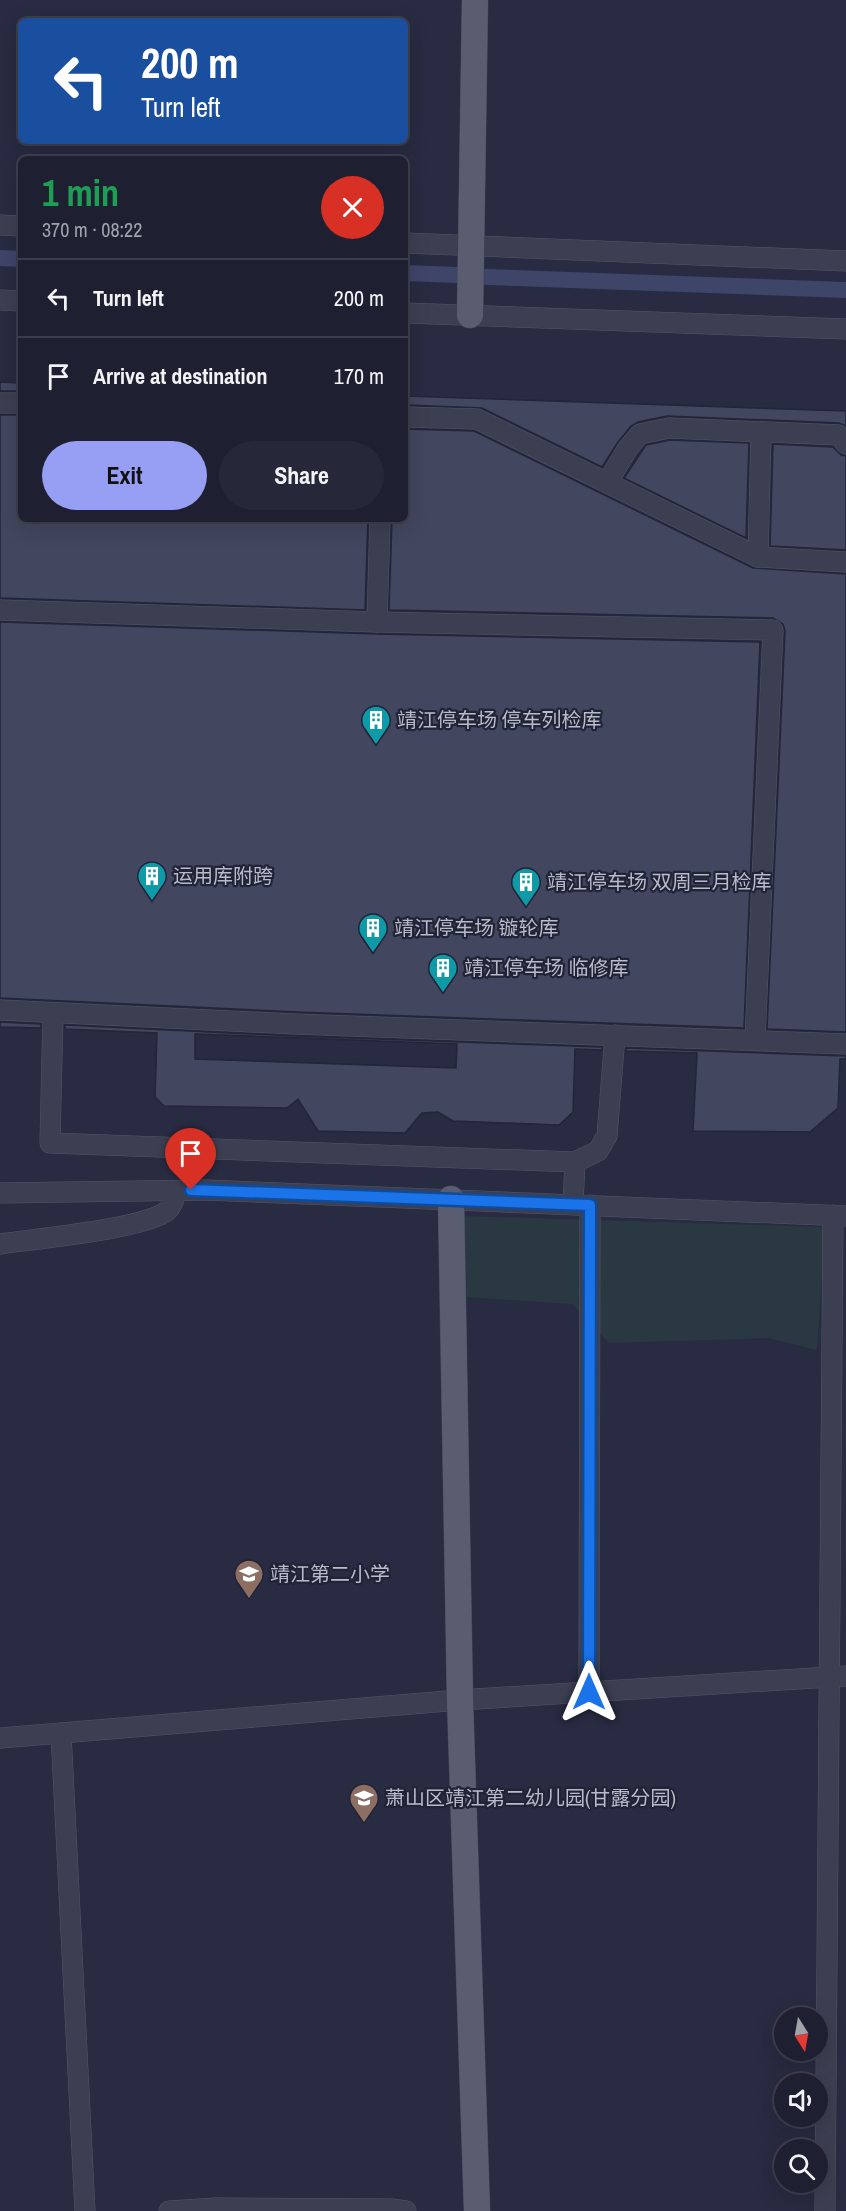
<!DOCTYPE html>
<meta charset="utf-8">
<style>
:root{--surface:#1e2031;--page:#262839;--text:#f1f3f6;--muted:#a1a3ab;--line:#3c3e4d;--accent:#969ff3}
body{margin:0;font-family:"Archivo Narrow","Noto Sans SC",sans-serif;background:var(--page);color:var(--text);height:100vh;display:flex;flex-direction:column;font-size:22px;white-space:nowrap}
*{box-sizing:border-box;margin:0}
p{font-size:20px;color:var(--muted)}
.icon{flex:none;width:33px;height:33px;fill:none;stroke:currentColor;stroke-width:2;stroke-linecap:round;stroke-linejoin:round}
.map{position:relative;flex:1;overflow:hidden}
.sheet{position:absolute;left:18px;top:156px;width:390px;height:366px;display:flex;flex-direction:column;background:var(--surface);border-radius:9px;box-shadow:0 6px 24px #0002,0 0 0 2px var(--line)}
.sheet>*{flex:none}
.top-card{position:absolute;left:18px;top:18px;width:390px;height:126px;border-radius:9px;box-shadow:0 6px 24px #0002,0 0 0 2px var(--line);background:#1a4fa0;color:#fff;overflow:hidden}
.needle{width:39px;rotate:169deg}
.controls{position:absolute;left:774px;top:2007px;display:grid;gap:12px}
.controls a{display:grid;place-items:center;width:54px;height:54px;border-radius:50%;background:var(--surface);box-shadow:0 6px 24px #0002,0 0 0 2px var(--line);font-size:30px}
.pin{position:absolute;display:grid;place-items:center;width:51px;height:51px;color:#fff;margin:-62px -26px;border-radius:50% 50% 50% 0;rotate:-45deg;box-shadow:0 0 6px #0007}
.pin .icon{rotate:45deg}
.me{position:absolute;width:66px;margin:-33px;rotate:0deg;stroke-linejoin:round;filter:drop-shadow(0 0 4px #0008)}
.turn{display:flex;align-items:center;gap:21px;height:126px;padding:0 24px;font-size:27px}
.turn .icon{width:78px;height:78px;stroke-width:2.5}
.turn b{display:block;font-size:42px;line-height:51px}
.round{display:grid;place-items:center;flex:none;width:63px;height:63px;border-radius:32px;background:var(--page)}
.overview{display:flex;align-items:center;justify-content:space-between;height:102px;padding:0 24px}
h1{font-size:36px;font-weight:800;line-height:45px;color:#1e9e55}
.action{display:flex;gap:12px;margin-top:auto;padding:12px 24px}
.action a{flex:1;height:69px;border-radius:36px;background:var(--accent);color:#111;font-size:24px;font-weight:800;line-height:69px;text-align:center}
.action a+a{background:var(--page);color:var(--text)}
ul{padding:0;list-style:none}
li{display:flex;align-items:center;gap:18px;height:78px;padding:0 24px;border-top:2px solid var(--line)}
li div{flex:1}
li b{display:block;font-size:22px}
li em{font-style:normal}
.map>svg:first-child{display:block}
</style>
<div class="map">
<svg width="846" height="2211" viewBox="0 0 846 2211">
<rect width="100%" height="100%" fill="#282b41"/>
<polygon fill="#2a3842" points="463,1216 825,1227 817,1350 769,1338 609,1343 572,1304 466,1297"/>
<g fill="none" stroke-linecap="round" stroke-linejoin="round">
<g stroke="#3f4469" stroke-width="16">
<polyline points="0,258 21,259"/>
<polyline points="405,273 457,275"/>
<polyline points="486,277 846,290"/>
</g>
</g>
<g fill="#42465e" stroke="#232538" stroke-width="1.5" fill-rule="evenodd">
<polygon points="0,382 21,383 21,391 0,391"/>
<polygon points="405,396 846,411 846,426 839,423 667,416 638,422 631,426 618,442 602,467 482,408 405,405"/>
<polygon points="0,415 21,415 21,519 368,519 365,610 0,598"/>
<polygon points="405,429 474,431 753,568 846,574 846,1032 767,1029 785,631 783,624 773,618 389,610 392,519 405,519"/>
<polygon points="670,440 749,443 746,538 624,478 646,445"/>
<polygon points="773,444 833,447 841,455 846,456 846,550 770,546"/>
<polygon points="0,622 377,634 760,642 744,1028 296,1012 0,998"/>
<polygon points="0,1022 41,1024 41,1028 0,1027"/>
<path d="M65 1025 294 1036 602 1047V1050L575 1049 573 1112 559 1125 453 1121 438 1112 422 1113 405 1133 318 1131 298 1099 287 1108 164 1106 155 1097 157 1033 65 1029ZM195 1034 457 1044 456 1068 195 1059Z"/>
<polygon points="626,1048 846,1056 846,1059 840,1059 838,1108 810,1132 693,1131 697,1053 626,1051"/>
</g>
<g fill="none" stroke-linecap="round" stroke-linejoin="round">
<g stroke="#545668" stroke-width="21">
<g id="minor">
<polyline points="0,225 21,226"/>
<polyline points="405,243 846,261"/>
<polyline points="0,300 21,301"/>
<polyline points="405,313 846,329"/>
<polyline points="0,403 21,403"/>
<polyline points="405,417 477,419 758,557 846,562"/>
<polyline points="607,483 628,448 640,434 669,428 839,435 846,444"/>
<polyline points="758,557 761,432"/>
<polyline points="0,610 377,622 773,630 755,1040"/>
<polyline points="377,622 380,519"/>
<polyline points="0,1010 295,1024 846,1044"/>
<polyline points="53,1013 50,1143 575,1162 598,1151 607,1136 615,1035"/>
<polyline points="0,1193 206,1190 846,1216"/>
<polyline points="573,1204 575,1162"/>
<path d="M0 1244C34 1239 144 1229 167 1211 173 1206 174 1198 176 1191"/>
<polyline points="589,1692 590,1205"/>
<polyline points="61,1733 85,2211"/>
<polyline points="0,1738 460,1700 846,1676"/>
<polyline points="169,2211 216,2208 391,2209 406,2211"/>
<polyline points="825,2211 833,1215"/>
</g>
</g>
<g stroke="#434557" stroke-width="27">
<g id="major">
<polyline points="470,315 475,0"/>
<polyline points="451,1199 460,1700 477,2211"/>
</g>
</g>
<use href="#minor" stroke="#3c3f51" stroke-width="20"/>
<use href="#major" stroke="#5a5d70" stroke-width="26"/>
</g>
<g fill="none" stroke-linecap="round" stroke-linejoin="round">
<g stroke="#114b97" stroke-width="15">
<polyline id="route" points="191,1190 590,1205 589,1692"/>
</g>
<use href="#route" stroke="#1a73e8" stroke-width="10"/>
</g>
<defs>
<g id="building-pin" transform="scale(1.5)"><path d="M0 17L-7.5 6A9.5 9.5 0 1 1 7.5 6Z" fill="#0f9aa8" stroke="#212336"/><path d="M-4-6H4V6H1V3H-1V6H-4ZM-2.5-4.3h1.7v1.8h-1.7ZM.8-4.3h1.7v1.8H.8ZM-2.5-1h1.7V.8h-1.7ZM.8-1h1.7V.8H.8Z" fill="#fff"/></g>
<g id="school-pin" transform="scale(1.5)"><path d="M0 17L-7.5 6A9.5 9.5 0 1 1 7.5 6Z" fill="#8d6e63" stroke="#212336"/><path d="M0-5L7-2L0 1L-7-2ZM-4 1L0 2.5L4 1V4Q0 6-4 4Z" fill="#fff"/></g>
</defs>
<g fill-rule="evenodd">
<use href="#building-pin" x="376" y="720"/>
<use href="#building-pin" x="152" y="876"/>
<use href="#building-pin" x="526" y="882"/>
<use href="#building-pin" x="373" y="928"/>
<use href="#building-pin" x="443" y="968"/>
<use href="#school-pin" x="249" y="1574"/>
<use href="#school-pin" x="364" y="1798"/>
</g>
<g text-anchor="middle" stroke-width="4.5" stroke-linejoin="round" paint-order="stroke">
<g font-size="20" fill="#b9bbcb" stroke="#212336" text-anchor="start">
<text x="397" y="727">靖江停车场 停车列检库</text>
<text x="173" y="883">运用库附跨</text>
<text x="547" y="889">靖江停车场 双周三月检库</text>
<text x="394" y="935">靖江停车场 镟轮库</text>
<text x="464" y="975">靖江停车场 临修库</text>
<text x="270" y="1581">靖江第二小学</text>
<text x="385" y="1805">萧山区靖江第二幼儿园(甘露分园)</text>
</g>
</g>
</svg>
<div class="controls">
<a><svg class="needle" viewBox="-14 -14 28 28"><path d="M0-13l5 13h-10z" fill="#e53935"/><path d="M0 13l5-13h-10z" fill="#a1a3ab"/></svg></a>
<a><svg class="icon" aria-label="sound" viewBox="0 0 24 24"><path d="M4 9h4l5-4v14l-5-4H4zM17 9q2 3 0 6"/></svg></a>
<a><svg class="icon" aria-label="search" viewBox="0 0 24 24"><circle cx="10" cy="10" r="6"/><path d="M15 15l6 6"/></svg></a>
</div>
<div class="pin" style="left:191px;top:1190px;background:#d93025"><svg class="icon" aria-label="arrive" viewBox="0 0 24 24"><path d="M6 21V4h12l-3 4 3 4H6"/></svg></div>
<svg class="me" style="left:589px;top:1692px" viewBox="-20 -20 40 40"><path d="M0-17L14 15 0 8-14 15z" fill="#1a73e8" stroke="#fff" stroke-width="4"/></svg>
<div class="top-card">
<div class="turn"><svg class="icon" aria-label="left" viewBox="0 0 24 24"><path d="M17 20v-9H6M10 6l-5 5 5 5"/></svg><div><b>200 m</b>Turn left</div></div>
</div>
<section class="sheet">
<div class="overview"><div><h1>1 min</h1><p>370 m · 08:22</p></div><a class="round" style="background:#d93025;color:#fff"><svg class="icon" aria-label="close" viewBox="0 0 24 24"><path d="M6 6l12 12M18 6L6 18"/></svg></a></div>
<ul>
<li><svg class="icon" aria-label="left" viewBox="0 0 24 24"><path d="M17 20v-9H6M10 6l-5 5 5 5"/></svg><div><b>Turn left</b></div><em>200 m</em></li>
<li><svg class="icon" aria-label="arrive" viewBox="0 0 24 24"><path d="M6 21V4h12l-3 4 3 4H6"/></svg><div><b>Arrive at destination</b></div><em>170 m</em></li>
</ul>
<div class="action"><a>Exit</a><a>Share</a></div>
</section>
</div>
